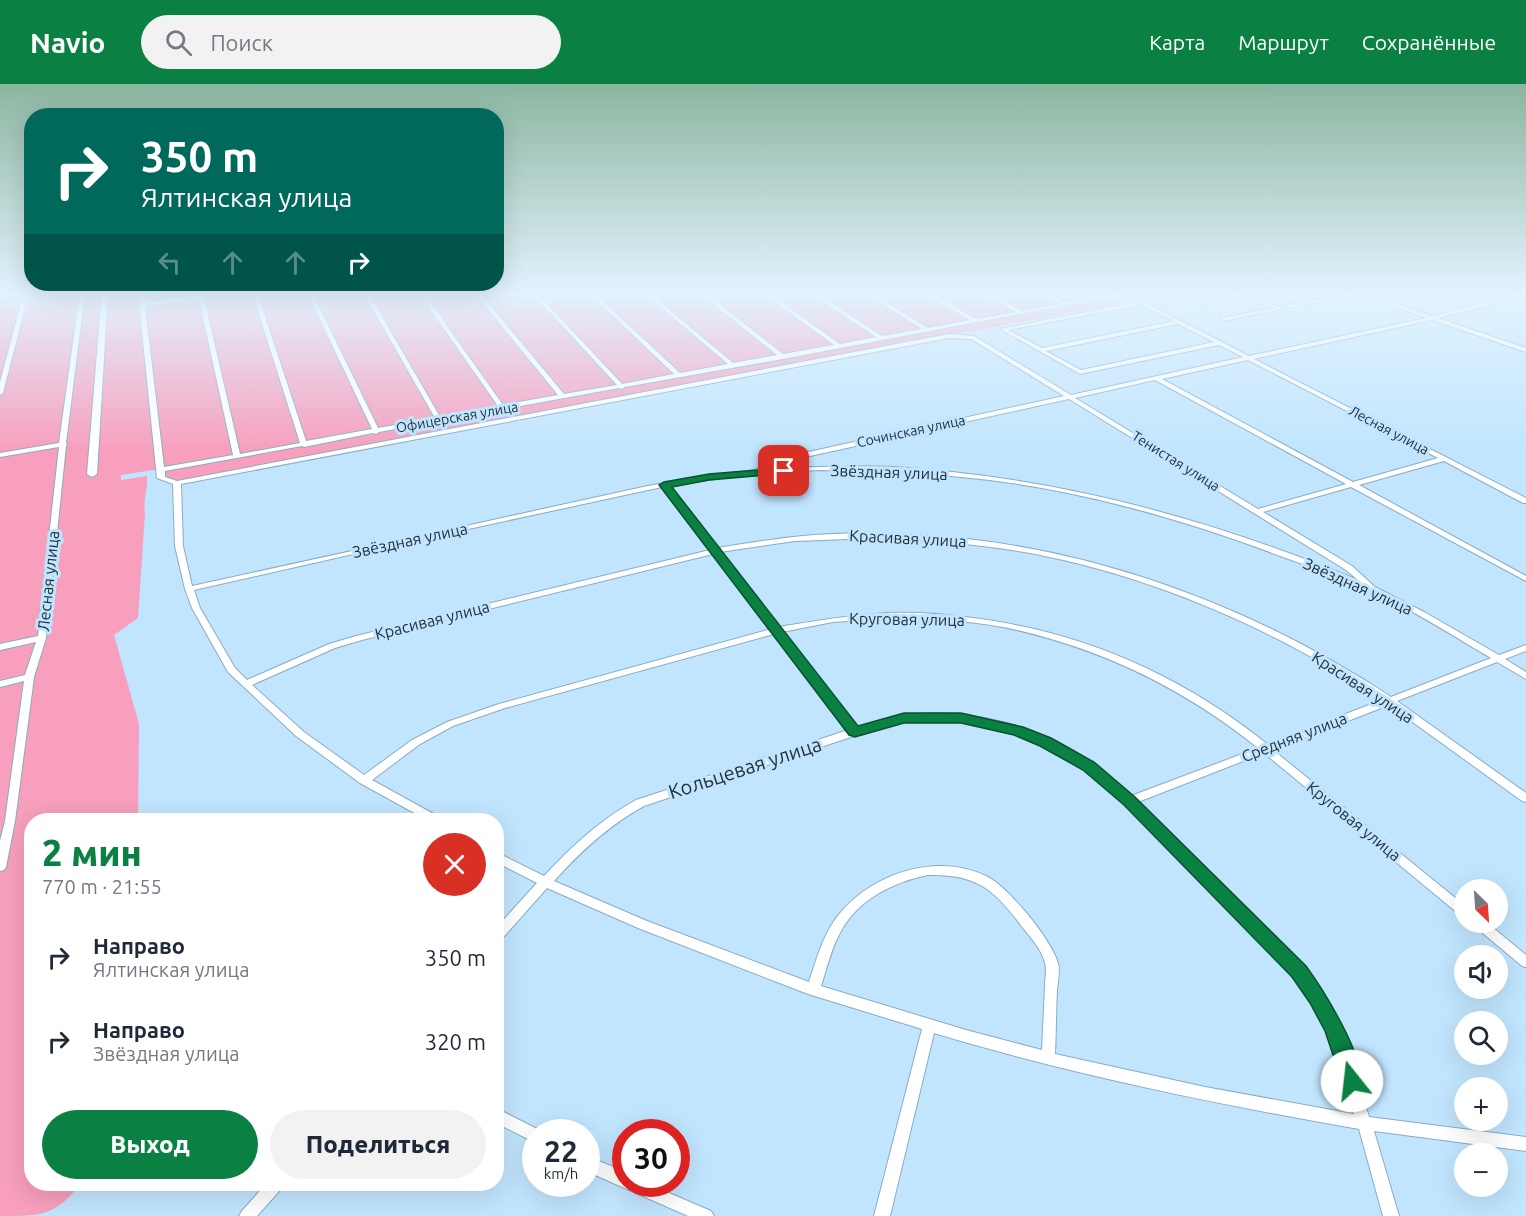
<!DOCTYPE html>
<html lang="ru">
<meta charset="utf-8">
<style>
:root{--surface:#fff;--page:#f2f2f3;--text:#1f2937;--muted:#747a83;--accent:#0b8043}
body{margin:0;font-family:Ubuntu,sans-serif;background:var(--page);color:var(--text);height:100vh;display:flex;flex-direction:column;font-size:22px;white-space:nowrap}
*{box-sizing:border-box;margin:0}
p{font-size:20px;color:var(--muted)}
.icon{flex:none;width:33px;height:33px;fill:none;stroke:currentColor;stroke-width:2;stroke-linecap:round;stroke-linejoin:round}
.map{position:relative;flex:1;overflow:hidden}
.sheet{position:absolute;left:24px;top:729px;width:480px;height:378px;display:flex;flex-direction:column;background:var(--surface);border-radius:24px;box-shadow:0 6px 24px #0002}
.sheet>*{flex:none}
.hud{position:absolute;left:24px;top:24px;width:480px;height:183px;border-radius:24px;box-shadow:0 6px 24px #0002;background:#00695c;color:#fff;overflow:hidden}
.needle{width:39px;rotate:155deg}
.controls{position:absolute;left:1454px;top:795px;display:grid;gap:12px}
.controls a{display:grid;place-items:center;width:54px;height:54px;border-radius:50%;background:var(--surface);box-shadow:0 6px 24px #0002;font-size:30px}
.speed{position:absolute;left:522px;top:1035px;display:flex;gap:12px;font-size:30px;font-weight:700;text-align:center}
.speed>*{display:grid;place-content:center;width:78px;height:78px;border-radius:50%;background:var(--surface);box-shadow:0 6px 24px #0002;line-height:1}
.speed small{font-size:15px;font-weight:400}
.speed .limit{border:9px solid #d22;background:#fff;color:#111}
.pin{position:absolute;display:grid;place-items:center;width:51px;height:51px;color:#fff;margin:-26px;border-radius:12px;box-shadow:0 3px 9px #0006}
.me{position:absolute;width:66px;margin:-33px;rotate:344deg;stroke-linejoin:round;filter:drop-shadow(0 0 4px #0008)}
.turn{display:flex;align-items:center;gap:21px;height:126px;padding:0 18px;font-size:27px}
.turn .icon{width:78px;height:78px;stroke-width:2.5}
.turn b{display:block;font-size:42px;line-height:51px}
.lanes{display:flex;align-items:center;height:57px;padding:0 18px;background:#0003;justify-content:center;gap:30px;direction:ltr}
.lanes .off{opacity:.35}
.round{display:grid;place-items:center;flex:none;width:63px;height:63px;border-radius:32px;background:var(--page)}
.summary{display:flex;align-items:center;justify-content:space-between;height:102px;padding:0 18px}
h1{font-size:36px;font-weight:800;line-height:45px;color:var(--accent)}
.cta{display:flex;gap:12px;margin-top:auto;padding:12px 18px}
.cta a{flex:1;height:69px;border-radius:36px;background:var(--accent);color:#fff;font-size:24px;font-weight:800;line-height:69px;text-align:center}
.cta a+a{background:var(--page);color:var(--text)}
ul{padding:0;list-style:none}
li{display:flex;align-items:center;gap:18px;height:84px;padding:0 18px}
li div{flex:1}
li b{display:block;font-size:22px}
li em{font-style:normal}
header{display:flex;align-items:center;gap:36px;box-sizing:border-box;height:84px;padding:0 30px;background:var(--accent);color:#fff}
header strong{font-size:28px}
nav{display:flex;gap:33px;margin-inline-start:auto;font-size:21px}
.search{width:420px;height:54px;background:var(--page);display:flex;align-items:center;gap:15px;box-sizing:border-box;padding:0 21px;border-radius:33px;color:var(--muted);font-size:22px}
.map>svg:first-child{display:block}
</style>
<header>
<strong>Navio</strong>
<div class="search"><svg class="icon" aria-label="search" viewBox="0 0 24 24"><circle cx="10" cy="10" r="6"/><path d="M15 15l6 6"/></svg>Поиск</div>
<nav><a>Карта</a><a>Маршрут</a><a>Сохранённые</a></nav>
</header>
<div class="map">
<svg width="1526" height="1132" viewBox="0 0 1526 1132">
<rect width="100%" height="100%" fill="#c1e5fe"/>
<g fill="#f79fbd">
<path d="M0 208H1121L237 373 121 391V396L147 392C148 406 143 414 145 429L138 534 114 551 139 640 138 736H32V1100H81C54 1132 43 1132 0 1132Z"/>
<polygon points="1130,211 1137,216 169,399 162,388"/>
</g>
<g fill="none" stroke-linecap="round" stroke-linejoin="round">
<g stroke="#89acc3" stroke-width="2">
<g id="minor">
<polygon points="4,208 13,208 0,213 0,209"/>
<polygon points="24,208 29,208 3,309 0,311 0,298"/>
<polygon points="80,208 85,208 66,359 67,360 66,362 46,554 34,593 15,737 6,783 4,786 0,787 0,757 5,737 24,597 0,603 0,597 25,591 36,558 0,566 0,560 38,552 59,363 0,373 0,369 59,359"/>
<path d="M138 208H144L145 219 198 212V208H203V211L225 208H240L204 214 240 370 300 359 252 208H257L306 357 372 345 307 208H312L378 344 435 334 363 208H368L440 333 498 322 418 208H423L503 321 558 311 474 208H479L564 310 617 301 531 208H536L622 300 674 290 588 208H593L680 289 728 280 643 208H648L733 279 777 271 698 208H704L783 270 834 261 761 208H767L840 260 876 253 808 208H814L882 252 922 245 863 208H869L928 244 970 236 923 208H929L976 235 1016 228 981 208H987L1022 227 1060 220 1038 208C1049 208 1058 219 1069 218 1091 217 1113 208 1135 208L783 275 625 303 622 305 619 304 379 348 376 350 373 349 304 363 302 362 165 387V393L177 397 949 250 974 252 1071 311 1243 273 1219 261 1080 290 1000 245 1142 217 1249 272 1426 234 1358 210 1223 237 1220 235 1221 234 1273 224 1246 212 1193 222 1191 221V219L1246 208H1259L1252 211 1279 223 1353 208H1362L1432 232 1526 208V212L1438 234 1526 264V268L1432 236 1254 275 1526 414V419H1523L1444 377 1359 401 1526 492V497L1351 403 1263 428 1352 482 1375 503 1424 528 1499 571 1526 561V567L1505 575 1526 588V595L1497 578 1397 617 1526 709V718L1522 717 1389 621 1273 666 1464 821V833L1460 831 1264 669 1138 718 1303 884C1324 913 1344 945 1354 979 1360 997 1363 1015 1369 1033L1526 1053V1067L1374 1047 1399 1132H1383L1359 1045C1216 1020 1073 991 934 949L890 1132H874L922 945 808 910 638 844 547 804 500 857 496 858V844L537 799 496 778V768L544 792C572 762 600 736 636 716L848 646 774 550 505 624 453 642 420 660 372 696 439 733 440 736H427L360 699 296 652 228 588 192 524 185 505 175 462 173 400 157 394ZM199 215 233 371 164 383 145 222ZM1141 221 1174 237 1042 264 1008 246ZM1178 240 1214 258 1081 286 1046 267ZM949 254 971 255 1064 312 790 372 754 386 696 393 643 403 192 502 183 462 181 400ZM1248 276 1438 374 1353 398 1162 295ZM1155 296 1346 400 1258 425 1075 314ZM1069 315 1346 486 1358 496C1207 434 1057 393 894 383 852 381 809 383 766 385L792 376ZM820 386C868 387 914 388 961 393 1071 403 1180 434 1283 473 1320 486 1357 500 1392 517 1426 534 1458 555 1491 574L1391 613C1252 521 1086 460 920 451 905 451 890 449 875 449 848 449 820 450 793 453 768 456 742 460 717 464L669 402 749 390ZM662 403 710 466 356 552 329 560 247 596 235 584 200 524 194 506 362 468ZM876 454C929 456 982 460 1035 470 1158 494 1278 547 1382 616L1267 660C1181 591 1083 548 973 534 945 530 916 528 887 529 850 531 815 537 779 543L720 468 795 457ZM713 470 771 545 499 620 447 638 412 656 364 691 304 648 252 601 335 564 362 556ZM889 534C927 535 966 536 1003 543 1099 563 1182 603 1258 664L1131 712C1119 701 1107 689 1093 679 1040 642 970 623 906 631 889 633 872 638 857 644L782 548 833 538ZM929 635C985 637 1042 651 1087 686 1121 711 1150 744 1179 774 1218 813 1256 853 1295 892 1312 918 1329 945 1340 975 1346 993 1348 1012 1354 1030L1205 1003 1055 970C1056 948 1056 927 1057 906 1058 898 1060 886 1058 879 1052 861 1035 839 1023 825 1012 813 1000 799 986 792 937 769 876 788 841 828 824 847 817 874 809 898L647 837 554 797C581 767 609 741 644 722L872 646 905 637ZM928 791C977 790 994 805 1023 844 1031 854 1042 866 1045 879 1047 885 1045 895 1045 902 1044 923 1043 945 1042 966L966 946 821 902C827 884 831 865 840 849 857 816 893 798 928 791Z"/>
<polygon points="1471,838 1486,838 1526,871 1526,883 1522,882 1473,841"/>
<polygon points="496,1024 541,1047 542,1048 536,1048 536,1059 496,1039"/>
<polygon points="586,1072 626,1088 626,1100 648,1100 711,1127 714,1132 688,1132 586,1087"/>
<polygon points="266,1100 283,1100 281,1105 257,1132 239,1132 242,1127"/>
</g>
</g>
<g stroke="#89acc3" stroke-width="2">
<polygon id="tertiary" points="102,208 108,208 97,390 92,393 87,390"/>
</g>
<use href="#minor" fill="#fff" fill-rule="evenodd"/>
<use href="#tertiary" fill="#fff" fill-rule="evenodd"/>
</g>
<linearGradient id="sky" x2="0" y2="1"><stop stop-color="#8cb5a0"/><stop offset="0.57" stop-color="#e3f3ff"/><stop offset="1" stop-color="#e3f3ff" stop-opacity="0"/></linearGradient>
<rect width="1526" height="367" fill="url(#sky)"/>
<path fill="#0b8043" stroke="#07532c" stroke-width="1.5" d="M784 384H788V389L709 396 672 403 858 642 904 629H961L1023 643 1051 654 1094 678 1135 713 1306 882C1322 904 1370 979 1359 1004L1352 1007 1344 1004 1325 947 1310 919 1292 893 1124 721 1083 686 1040 662 1014 651 961 639H904L855 653 849 651 659 401 664 398 709 390Z"/>
<g text-anchor="middle" stroke-width="6" stroke-linejoin="round" paint-order="stroke">
<g font-size="14" fill="#23313a" stroke="#c1e5fe">
<text transform="translate(457 333) rotate(-10)" y="5">Офицерская улица</text>
<text transform="translate(1389 346) rotate(28)" y="5">Лесная улица</text>
<text transform="translate(911 347) rotate(-12)" y="5">Сочинская улица</text>
<text transform="translate(1176 377) rotate(32)" y="5">Тенистая улица</text>
</g>
<g font-size="16" fill="#23313a" stroke="#c1e5fe">
<text transform="translate(889 388) rotate(2)" y="6">Звёздная улица</text>
<text transform="translate(908 454) rotate(3)" y="6">Красивая улица</text>
<text transform="translate(410 456) rotate(-12)" y="6">Звёздная улица</text>
<text transform="translate(48 497) rotate(-84)" y="6">Лесная улица</text>
<text transform="translate(1358 502) rotate(24)" y="6">Звёздная улица</text>
<text transform="translate(907 535) rotate(1)" y="6">Круговая улица</text>
<text transform="translate(432 536) rotate(-14)" y="6">Красивая улица</text>
<text transform="translate(1363 603) rotate(33)" y="6">Красивая улица</text>
<text transform="translate(1294 653) rotate(-21)" y="6">Средняя улица</text>
<text transform="translate(1354 737) rotate(39)" y="6">Круговая улица</text>
</g>
<g font-size="20" fill="#23313a" stroke="#c1e5fe">
<text transform="translate(745 684) rotate(-18)" y="7">Кольцевая улица</text>
</g>
</g>
</svg>
<div class="controls">
<a><svg class="needle" viewBox="-14 -14 28 28"><path d="M0-13l5 13h-10z" fill="#e53935"/><path d="M0 13l5-13h-10z" fill="#747a83"/></svg></a>
<a><svg class="icon" aria-label="sound" viewBox="0 0 24 24"><path d="M4 9h4l5-4v14l-5-4H4zM17 9q2 3 0 6"/></svg></a>
<a><svg class="icon" aria-label="search" viewBox="0 0 24 24"><circle cx="10" cy="10" r="6"/><path d="M15 15l6 6"/></svg></a>
<a>+</a>
<a>−</a>
</div>
<div class="speed"><div>22<small>km/h</small></div><div class="limit">30</div></div>
<div class="pin" style="left:784px;top:387px;background:#d93025"><svg class="icon" aria-label="arrive" viewBox="0 0 24 24"><path d="M6 21V4h12l-3 4 3 4H6"/></svg></div>
<svg class="me" style="left:1352px;top:997px" viewBox="-20 -20 40 40"><circle r="19" fill="#fff"/><path d="M0-13L10 11 0 6-10 11z" fill="#0b8043"/></svg>
<div class="hud">
<div class="turn"><svg class="icon" aria-label="right" viewBox="0 0 24 24"><path d="M7 20v-9h11M14 6l5 5-5 5"/></svg><div><b>350 m</b>Ялтинская улица</div></div>
<div class="lanes"><svg class="icon off" aria-label="left" viewBox="0 0 24 24"><path d="M17 20v-9H6M10 6l-5 5 5 5"/></svg><svg class="icon off" aria-label="ahead" viewBox="0 0 24 24"><path d="M12 20V5M6 11l6-6 6 6"/></svg><svg class="icon off" aria-label="ahead" viewBox="0 0 24 24"><path d="M12 20V5M6 11l6-6 6 6"/></svg><svg class="icon" aria-label="right" viewBox="0 0 24 24"><path d="M7 20v-9h11M14 6l5 5-5 5"/></svg></div>
</div>
<section class="sheet">
<div class="summary"><div><h1>2 мин</h1><p>770 m · 21:55</p></div><a class="round" style="background:#d93025;color:#fff"><svg class="icon" aria-label="close" viewBox="0 0 24 24"><path d="M6 6l12 12M18 6L6 18"/></svg></a></div>
<ul>
<li><svg class="icon" aria-label="right" viewBox="0 0 24 24"><path d="M7 20v-9h11M14 6l5 5-5 5"/></svg><div><b>Направо</b><p>Ялтинская улица</p></div><em>350 m</em></li>
<li><svg class="icon" aria-label="right" viewBox="0 0 24 24"><path d="M7 20v-9h11M14 6l5 5-5 5"/></svg><div><b>Направо</b><p>Звёздная улица</p></div><em>320 m</em></li>
</ul>
<div class="cta"><a>Выход</a><a>Поделиться</a></div>
</section>
</div>
